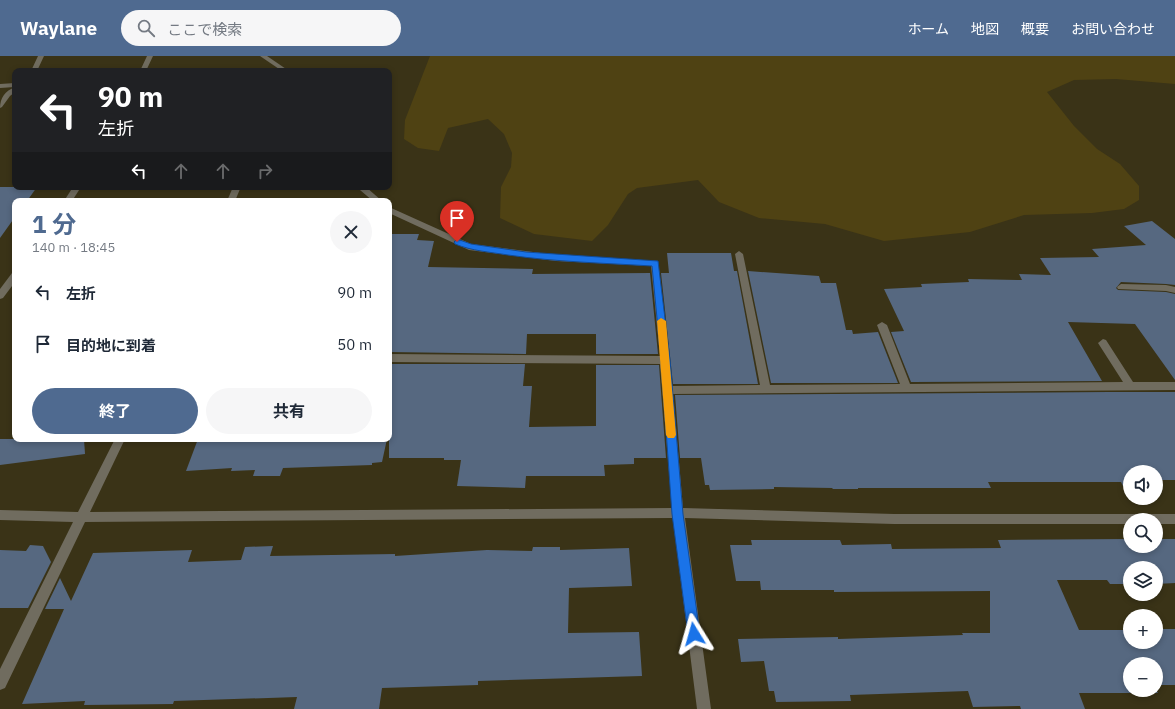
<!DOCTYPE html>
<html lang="ja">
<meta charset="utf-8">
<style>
:root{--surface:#fff;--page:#f6f6f7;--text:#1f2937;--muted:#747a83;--accent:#4f6a90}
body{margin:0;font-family:"IBM Plex Sans","Noto Sans JP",sans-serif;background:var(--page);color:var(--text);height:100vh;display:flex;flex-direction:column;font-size:15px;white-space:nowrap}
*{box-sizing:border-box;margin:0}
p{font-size:13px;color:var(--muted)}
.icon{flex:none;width:22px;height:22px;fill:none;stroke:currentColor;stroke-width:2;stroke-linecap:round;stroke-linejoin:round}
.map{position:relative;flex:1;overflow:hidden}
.sheet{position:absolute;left:12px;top:142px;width:380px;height:244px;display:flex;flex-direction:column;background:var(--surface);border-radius:8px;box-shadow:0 2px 6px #0003}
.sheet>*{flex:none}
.guide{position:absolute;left:12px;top:12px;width:380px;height:122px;border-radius:8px;box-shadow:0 2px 6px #0003;background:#202124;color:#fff;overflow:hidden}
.fabs{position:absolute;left:1123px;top:409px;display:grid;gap:8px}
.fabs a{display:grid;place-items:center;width:40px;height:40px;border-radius:50%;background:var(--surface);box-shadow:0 2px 6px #0003;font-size:20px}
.pin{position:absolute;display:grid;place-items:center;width:34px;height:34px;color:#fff;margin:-41px -17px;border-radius:50% 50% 50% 0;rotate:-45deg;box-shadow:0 0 4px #0007}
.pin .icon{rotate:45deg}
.me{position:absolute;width:44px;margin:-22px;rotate:352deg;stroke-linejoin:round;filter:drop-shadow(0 0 3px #0008)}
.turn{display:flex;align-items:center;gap:14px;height:84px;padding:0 20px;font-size:18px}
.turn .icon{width:52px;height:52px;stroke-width:2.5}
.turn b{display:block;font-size:28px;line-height:34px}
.lanes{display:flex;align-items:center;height:38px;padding:0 20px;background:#0003;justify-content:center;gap:20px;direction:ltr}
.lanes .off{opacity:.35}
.round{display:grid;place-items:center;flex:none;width:42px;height:42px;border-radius:21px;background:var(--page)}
.overview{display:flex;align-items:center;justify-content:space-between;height:68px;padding:0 20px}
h1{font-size:24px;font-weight:700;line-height:30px;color:var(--accent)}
.primary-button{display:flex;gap:8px;margin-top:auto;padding:8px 20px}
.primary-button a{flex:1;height:46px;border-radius:24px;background:var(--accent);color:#fff;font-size:16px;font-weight:700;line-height:46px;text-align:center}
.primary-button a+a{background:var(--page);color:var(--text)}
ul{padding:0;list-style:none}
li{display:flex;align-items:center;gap:12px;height:52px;padding:0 20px}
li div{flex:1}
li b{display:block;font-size:15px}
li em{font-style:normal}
header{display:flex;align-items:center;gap:24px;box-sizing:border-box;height:56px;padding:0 20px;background:var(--accent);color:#fff}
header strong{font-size:19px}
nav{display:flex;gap:22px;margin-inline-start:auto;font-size:14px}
.search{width:280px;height:36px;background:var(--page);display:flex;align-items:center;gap:10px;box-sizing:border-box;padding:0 14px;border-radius:22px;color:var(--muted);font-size:15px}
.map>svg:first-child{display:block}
</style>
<header>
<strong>Waylane</strong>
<div class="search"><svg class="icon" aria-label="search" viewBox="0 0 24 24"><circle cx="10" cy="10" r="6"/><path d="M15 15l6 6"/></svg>ここで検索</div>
<nav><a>ホーム</a><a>地図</a><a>概要</a><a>お問い合わせ</a></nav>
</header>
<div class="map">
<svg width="1175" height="653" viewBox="0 0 1175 653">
<rect width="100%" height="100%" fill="#3a3317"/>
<polygon fill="#4f4213" points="430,0 1175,0 1175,28 1116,23 1074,24 1047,36 1074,70 1097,93 1120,108 1139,130 1139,144 1124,153 1092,157 1024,159 970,176 884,185 825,168 759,162 719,146 698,124 637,132 628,138 608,169 592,185 534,178 500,162 501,131 511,111 512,97 504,78 488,63 448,72 439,95 418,92 404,83 405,64"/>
<g fill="#566880">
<polygon points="0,131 37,131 27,145 15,145 15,161 0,182"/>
<polygon points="1152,165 1175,183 1175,229 1166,228 1121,226 1116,232 1118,234 1166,236 1175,238 1175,324 1135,268 1068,266 1102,325 911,326 891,276 904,275 884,233 922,231 921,228 969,226 968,223 1022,224 1019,218 1051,219 1040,202 1099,201 1092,193 1146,189 1124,170"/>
<polygon points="389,178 419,178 417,184 434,185 428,211 533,213 532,218 650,217 658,298 596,298 596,278 527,278 526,298 389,296"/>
<polygon points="667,197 731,197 734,215 737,215 758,328 673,328 661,217 669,217"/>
<polygon points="748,215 819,220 821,227 836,227 846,274 852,274 853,278 878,276 898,327 771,327"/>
<polygon points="389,308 525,308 523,330 532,330 529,371 596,370 596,309 659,309 666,402 634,402 634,408 604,409 605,420 526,420 525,432 457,430 461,404 444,404 444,402 389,402"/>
<polygon points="1109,336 1175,336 1175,424 1156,424 1156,416 1130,416 1130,430 1123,430 1121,426 988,426 991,432 858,432 858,433 833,433 832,432 774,431 774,433 710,434 709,429 705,429 701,402 680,402 675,339"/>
<polygon points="0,383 84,383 85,398 0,409"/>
<polygon points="198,383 387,383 382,406 372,407 372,409 283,412 280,420 253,420 255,414 231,415 232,412 186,415"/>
<polygon points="1130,483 1130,490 1156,490 1156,483 1175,483 1175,527 1156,528 1156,512 1130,512 1130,528 1110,528 1107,524 1057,524 1079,574 1130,574 1130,586 1156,586 1156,573 1175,573 1175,629 1156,629 1156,608 1130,608 1130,634 1156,634 1158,637 1079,637 1085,653 1021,653 1020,650 973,651 968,635 850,639 851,645 776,646 774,635 769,635 764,605 741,606 738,583 838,581 838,583 963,579 962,577 990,577 990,535 834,536 834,534 761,534 760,525 736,525 730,489 752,489 751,484 840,484 842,489 891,488 892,493 1001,492 998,484"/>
<polygon points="30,489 43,490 51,506 28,552 0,552 0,494 26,495"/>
<polygon points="273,490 270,500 395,498 395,500 487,494 532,495 533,491 560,491 560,494 629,492 632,530 569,532 568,577 639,576 642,620 478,625 478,629 382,632 379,653 294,653 297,641 174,645 173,648 84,649 85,645 22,648 64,553 45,553 60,522 71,545 93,497 192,494 188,506 241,504 245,491"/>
</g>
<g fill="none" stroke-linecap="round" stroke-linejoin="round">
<g fill="#706c5f" fill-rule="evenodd">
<polygon points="38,0 44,0 37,15 31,15"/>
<polygon points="147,0 153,0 146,15 140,15"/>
<polygon points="260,0 267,0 289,15 282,15"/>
<polygon points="15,27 15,31 0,32 0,28"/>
<path d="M15 31V36L10 40 2 51 0 52C0 42 5 35 15 31Z"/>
<polygon points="73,131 81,131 72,145 64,145"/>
<polygon points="233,131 366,131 382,145 373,145 360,134 240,133 235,145 227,145"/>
<polygon points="389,151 471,188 556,199 658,205 672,330 760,329 735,198 739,195 743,198 770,329 900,328 877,269 882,266 887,269 910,328 1123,326 1098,287 1103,283 1106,284 1133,326 1175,326 1175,334 673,338 683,452 894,458 1175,458 1175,468 1156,468 1156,464 1130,464 1130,468 894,468 685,462 711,653 697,653 673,462 85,466 5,632 0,634 0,613 73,466 0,464 0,454 78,456 115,383 125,383 90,456 672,452 660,308 389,306 389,298 660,300 651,210 556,205 469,194 389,157"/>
<polygon points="15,216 15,226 3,242 0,243 0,233 12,217"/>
<polygon points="1121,228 1166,229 1175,231 1175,237 1166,235 1118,233 1117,231"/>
</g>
</g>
<path fill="#1a73e8" stroke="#114b97" d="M457 183 471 188 526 196 658 205 670 304 683 458 700 578 698 582 694 584 690 582 688 578 672 458 661 304 652 210C604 207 556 206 508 199 490 196 472 195 455 188L454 186Z"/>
<polygon fill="#f59e0b" points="661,262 666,265 676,379 674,382 668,382 666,379 657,265"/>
</svg>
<div class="fabs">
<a><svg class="icon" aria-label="sound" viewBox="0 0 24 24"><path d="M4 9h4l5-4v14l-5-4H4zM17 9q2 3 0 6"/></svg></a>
<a><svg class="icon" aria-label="search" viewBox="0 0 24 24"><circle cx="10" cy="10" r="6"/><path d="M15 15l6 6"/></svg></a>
<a><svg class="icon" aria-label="layers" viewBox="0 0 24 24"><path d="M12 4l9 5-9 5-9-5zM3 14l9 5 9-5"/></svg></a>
<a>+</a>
<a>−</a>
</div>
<div class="pin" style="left:457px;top:186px;background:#d93025"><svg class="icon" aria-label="arrive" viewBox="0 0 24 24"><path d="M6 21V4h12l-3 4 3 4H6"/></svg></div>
<svg class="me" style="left:694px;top:578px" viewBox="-20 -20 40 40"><path d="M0-17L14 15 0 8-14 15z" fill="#1a73e8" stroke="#fff" stroke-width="4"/></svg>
<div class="guide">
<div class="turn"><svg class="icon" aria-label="left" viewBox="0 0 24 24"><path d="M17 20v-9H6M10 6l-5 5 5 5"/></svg><div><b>90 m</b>左折</div></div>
<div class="lanes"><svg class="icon" aria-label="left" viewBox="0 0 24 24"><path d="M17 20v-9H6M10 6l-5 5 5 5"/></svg><svg class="icon off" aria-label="ahead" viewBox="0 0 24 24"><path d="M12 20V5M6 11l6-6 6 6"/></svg><svg class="icon off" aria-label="ahead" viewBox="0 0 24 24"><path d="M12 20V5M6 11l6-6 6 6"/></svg><svg class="icon off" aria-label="right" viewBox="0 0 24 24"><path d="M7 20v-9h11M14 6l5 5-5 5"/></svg></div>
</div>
<section class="sheet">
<div class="overview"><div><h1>1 分</h1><p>140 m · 18:45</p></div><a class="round"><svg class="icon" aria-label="close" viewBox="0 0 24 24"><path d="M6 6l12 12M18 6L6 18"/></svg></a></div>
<ul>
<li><svg class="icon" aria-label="left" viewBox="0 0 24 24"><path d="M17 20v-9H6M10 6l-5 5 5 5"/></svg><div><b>左折</b></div><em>90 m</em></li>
<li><svg class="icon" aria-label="arrive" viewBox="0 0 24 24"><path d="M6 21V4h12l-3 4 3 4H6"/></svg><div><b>目的地に到着</b></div><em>50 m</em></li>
</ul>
<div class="primary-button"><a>終了</a><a>共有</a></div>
</section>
</div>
